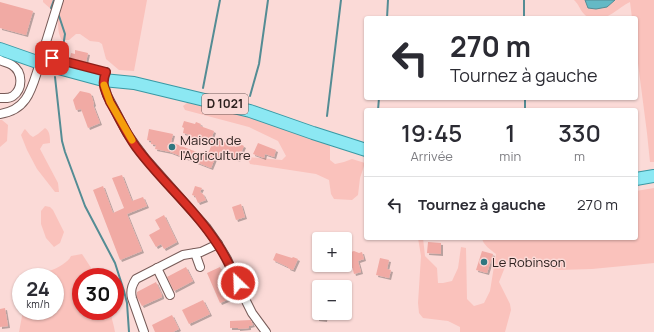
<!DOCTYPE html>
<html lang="fr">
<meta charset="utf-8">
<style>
:root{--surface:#fff;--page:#f7f7f7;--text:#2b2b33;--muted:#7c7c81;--line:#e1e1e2}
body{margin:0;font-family:Manrope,sans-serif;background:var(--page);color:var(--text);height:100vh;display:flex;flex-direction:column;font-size:15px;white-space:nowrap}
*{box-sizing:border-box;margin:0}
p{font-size:13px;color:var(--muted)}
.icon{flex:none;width:22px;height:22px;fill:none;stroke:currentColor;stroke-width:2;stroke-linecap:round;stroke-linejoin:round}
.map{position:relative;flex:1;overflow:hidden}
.panel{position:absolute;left:364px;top:108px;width:274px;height:132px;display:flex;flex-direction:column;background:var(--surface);border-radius:4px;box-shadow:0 1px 3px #0004}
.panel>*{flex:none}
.guide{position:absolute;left:364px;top:16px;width:274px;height:84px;border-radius:4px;box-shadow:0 1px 3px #0004;background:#fff;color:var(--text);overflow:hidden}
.fabs{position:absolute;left:312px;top:232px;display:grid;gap:8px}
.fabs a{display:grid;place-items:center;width:40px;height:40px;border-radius:4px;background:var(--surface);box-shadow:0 1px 3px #0004;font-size:20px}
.speed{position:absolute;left:12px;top:268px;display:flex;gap:8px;font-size:20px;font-weight:700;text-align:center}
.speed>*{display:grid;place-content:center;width:52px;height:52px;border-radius:50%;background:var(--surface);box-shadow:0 1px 3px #0004;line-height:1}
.speed small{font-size:10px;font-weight:400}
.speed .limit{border:6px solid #d22;background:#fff;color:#111}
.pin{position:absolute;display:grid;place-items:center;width:34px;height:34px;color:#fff;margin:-17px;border-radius:8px;box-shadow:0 2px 6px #0006}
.me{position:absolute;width:44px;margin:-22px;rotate:336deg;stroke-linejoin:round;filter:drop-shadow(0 0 3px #0008)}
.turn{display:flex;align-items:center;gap:14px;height:84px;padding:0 20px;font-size:18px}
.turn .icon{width:52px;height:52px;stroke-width:2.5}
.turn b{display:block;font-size:28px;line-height:34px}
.eta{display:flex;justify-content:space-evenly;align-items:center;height:68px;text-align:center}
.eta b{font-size:24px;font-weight:600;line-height:28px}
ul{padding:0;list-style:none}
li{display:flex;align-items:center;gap:12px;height:56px;padding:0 20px;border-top:1px solid var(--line)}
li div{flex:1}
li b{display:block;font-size:15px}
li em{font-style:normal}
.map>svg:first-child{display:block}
</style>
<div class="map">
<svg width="654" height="332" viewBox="0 0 654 332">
<defs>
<filter id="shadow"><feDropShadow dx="2" dy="2" stdDeviation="0" flood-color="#0004"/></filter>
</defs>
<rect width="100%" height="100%" fill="#fbdad7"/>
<g fill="#fac2bc">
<path d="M43 0H147L134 71 119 70 106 59 102 44 99 42 90 41 80 34H76L69 40H62C57 33 59 25 57 17 55 11 47 6 43 2Z"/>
<path d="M574 0H585L588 8 607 7 615 0H654V162H650L647 133 636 48V18H632L630 2C616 9 611 19 594 18 590 18 587 17 585 15 580 11 579 4 574 0Z"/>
<polygon points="194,102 253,118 330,145 330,160 335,164 344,162 352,159 365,163 360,178 358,195 352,200 334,199 331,194 329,180 316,174 250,164 247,157 282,160 286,156 278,141 249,127 185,110 183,106 187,103"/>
<polygon points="0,120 2,120 8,125 7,141 0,147"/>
<path d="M45 128C50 131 50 137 50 143L43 144 40 149 58 183 59 192H55L37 169 27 150 21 135 24 130 25 129 30 135 33 137 38 134Z"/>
<path d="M654 188V263L592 269 559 270 509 257 499 282 510 304 511 310 505 332H460V327L448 321 423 318 419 313 418 303 421 256 418 238H423L425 256 437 268 438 283H443L452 281 458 268 461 247 466 248 467 299 474 306 484 303 490 291 496 254C491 250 483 245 482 238H636V191Z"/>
<polygon points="45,206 50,207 53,210 64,232 60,243 54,247 46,238 41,224 41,211"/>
<path d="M82 254 97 277H81V311H110L114 327 115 332H19L23 311H55V277H31L35 271C40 271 45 272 49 271 56 269 69 262 71 256Z"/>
</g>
<polygon fill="#64b9c5" stroke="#548c94" points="585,0 615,0 607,7 596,9 588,8"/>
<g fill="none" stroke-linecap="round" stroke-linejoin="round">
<g stroke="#548c94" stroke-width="2">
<polyline points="524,0 524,18"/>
<polyline points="51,8 54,0"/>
<polyline points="58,13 65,34 63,47"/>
<polyline points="387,18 388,0"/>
<polyline points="55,77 62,141 65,152 85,206 115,263 124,291 127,303 129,332"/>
<polyline points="203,88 220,0"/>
<polyline points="250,96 259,64 268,0"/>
<polyline points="525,98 525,110"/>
<polyline points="378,110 379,98"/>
<polyline points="327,116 341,0"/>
</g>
</g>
<g fill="#f1aaa4" filter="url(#shadow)">
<polygon points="0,2 33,11 26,35 0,28"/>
<polygon points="75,50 88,53 86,62 70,58 71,53 75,54"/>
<polygon points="80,91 89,93 91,94 94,104 93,105 100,123 88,128 81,109 76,110 73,100"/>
<polygon points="184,121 195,124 196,122 201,124 200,126 214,131 212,137 236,147 238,143 244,146 238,160 220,152 218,157 216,156 211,168 170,152 155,149 156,145 151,144 151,141 147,140 149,129 173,134 171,142 207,156 212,144 189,136 190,135 183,133 184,128 182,127"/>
<polygon points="258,143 276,150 274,157 265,154 264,158 253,154"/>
<polygon points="122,175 132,201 143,197 147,206 127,214 142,251 120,260 93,190 103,186 113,213 124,208 112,178"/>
<polygon points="195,186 202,188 200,192 203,194 206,200 198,203 195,196 192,195"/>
<polygon points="241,204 245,217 236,220 232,207"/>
<polygon points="164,215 177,242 164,249 161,244 156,247 149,235 160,229 155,220"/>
<polygon points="428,242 441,243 441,254 427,253"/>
<polygon points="354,251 359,253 362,252 364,259 358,261 361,272 354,274 352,266 350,266 349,264 345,265 345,257 349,256 348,253"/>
<polygon points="482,251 493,254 487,273 476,270"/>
<polygon points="319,252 319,267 316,268 314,253"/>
<polygon points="276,253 292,258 293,257 298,259 293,270 288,268 288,267 273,260"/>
<polygon points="380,258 389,260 387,269 391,270 389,278 376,275"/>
<polygon points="186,267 193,281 174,291 167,277"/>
<polygon points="220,267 234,297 220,303 207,273"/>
<polygon points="156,282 162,295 162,297 142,306 137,297 137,292"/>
<polygon points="203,300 210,314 189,324 182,310"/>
<polygon points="5,308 8,326 0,327 0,309"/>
<polygon points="317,313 326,313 325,320 317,319"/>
<polygon points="172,315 179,329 173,332 155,332 152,325"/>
<polygon points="251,320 252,323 253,325 249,326 249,328 238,329 238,328 230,328 230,321"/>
</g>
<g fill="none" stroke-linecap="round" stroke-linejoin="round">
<g stroke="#765a57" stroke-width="10">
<g id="minor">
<polyline points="42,55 59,0"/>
<path d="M0 60C4 62 9 63 12 65 23 72 23 89 13 96 9 99 4 98 0 98"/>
<polyline points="106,72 103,80 107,95 127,133 136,146 145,158 206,227 218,244 227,259 243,295 252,313 266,332"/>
<path d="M0 114C29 110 32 86 40 63"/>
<polyline points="195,253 200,267"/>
<polyline points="157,268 170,295"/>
<path d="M144 332 132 298C130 290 132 285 136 279L183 255 201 252 218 244"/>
</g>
</g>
<g stroke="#3a99a4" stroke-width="14">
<g id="primary">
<polyline points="0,49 40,63 103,80 134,83 250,111 313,133 366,150"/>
<polyline points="636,179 654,176"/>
</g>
</g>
<use href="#minor" stroke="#fff" stroke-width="8"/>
<use href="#primary" stroke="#8ce8f3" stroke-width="12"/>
</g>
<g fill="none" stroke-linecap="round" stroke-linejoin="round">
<g stroke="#8d1f18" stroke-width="10">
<path id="route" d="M52 58 106 72C101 84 105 90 110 102 119 117 126 133 136 147 161 181 195 209 218 245 226 257 232 270 238 283"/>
</g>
<use href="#route" stroke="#d93025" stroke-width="7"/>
<polyline stroke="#f59e0b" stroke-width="7" points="104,85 110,102 132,140"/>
</g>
<g fill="#2f7780" stroke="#fbdad7" stroke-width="1.5">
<circle cx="172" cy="147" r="4"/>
<circle cx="484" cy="262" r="4"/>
</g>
<g text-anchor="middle" stroke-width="3" stroke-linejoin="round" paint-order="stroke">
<rect fill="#fbdad7" stroke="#6c5957" stroke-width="1" x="202" y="94" width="46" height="20" rx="3"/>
<g font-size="12" font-weight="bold" fill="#2e2220">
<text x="225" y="108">D 1021</text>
</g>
<g font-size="13" fill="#2e2220" stroke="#fbdad7" text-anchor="start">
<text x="180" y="145">Maison de<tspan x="180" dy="15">l'Agriculture</tspan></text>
<text x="492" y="267">Le Robinson</text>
</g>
</g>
</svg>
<div class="fabs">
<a>+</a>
<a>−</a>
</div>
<div class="speed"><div>24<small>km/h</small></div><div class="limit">30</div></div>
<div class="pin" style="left:52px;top:58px;background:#d93025"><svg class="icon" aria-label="arrive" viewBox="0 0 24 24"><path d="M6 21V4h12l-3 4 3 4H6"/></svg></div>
<svg class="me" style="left:238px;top:283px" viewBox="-20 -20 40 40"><circle r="17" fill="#d93025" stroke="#fff" stroke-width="3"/><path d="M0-11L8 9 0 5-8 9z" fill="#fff"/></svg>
<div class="guide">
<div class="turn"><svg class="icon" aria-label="left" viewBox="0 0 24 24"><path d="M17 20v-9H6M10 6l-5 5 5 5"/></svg><div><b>270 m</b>Tournez à gauche</div></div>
</div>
<section class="panel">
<div class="eta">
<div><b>19:45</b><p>Arrivée</p></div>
<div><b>1</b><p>min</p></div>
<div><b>330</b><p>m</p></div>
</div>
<ul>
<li><svg class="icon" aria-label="left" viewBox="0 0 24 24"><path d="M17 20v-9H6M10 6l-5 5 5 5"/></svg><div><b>Tournez à gauche</b></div><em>270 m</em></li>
</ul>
</section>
</div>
